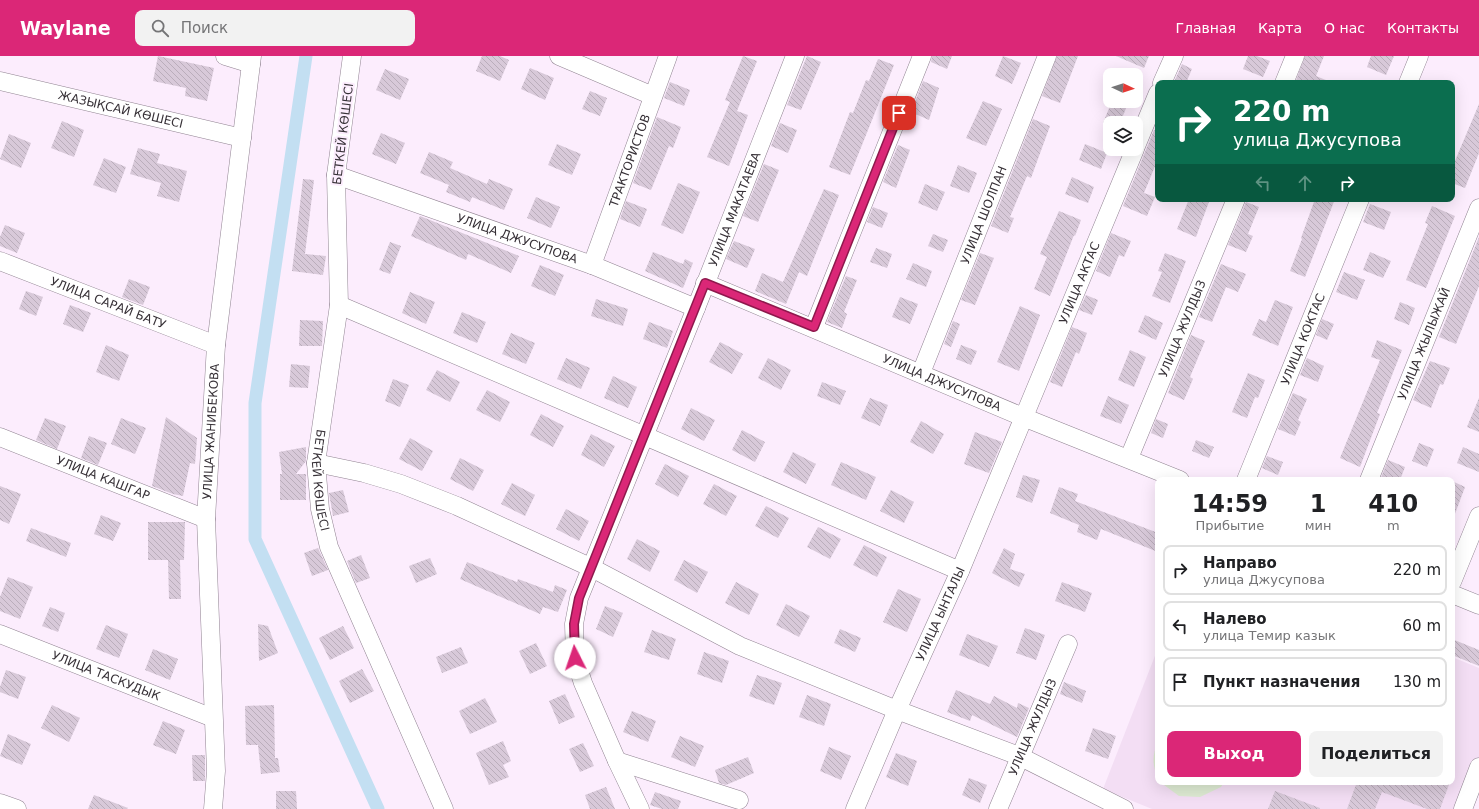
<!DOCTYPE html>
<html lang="ru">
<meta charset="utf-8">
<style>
:root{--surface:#fff;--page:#f2f2f2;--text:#202124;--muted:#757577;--line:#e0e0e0;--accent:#db2777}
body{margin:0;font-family:"DejaVu Sans",sans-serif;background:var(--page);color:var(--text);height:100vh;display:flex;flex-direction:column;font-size:15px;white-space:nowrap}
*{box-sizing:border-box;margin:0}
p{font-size:13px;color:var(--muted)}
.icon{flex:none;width:22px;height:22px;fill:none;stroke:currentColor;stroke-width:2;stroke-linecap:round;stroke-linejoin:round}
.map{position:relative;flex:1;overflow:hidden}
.details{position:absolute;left:1155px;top:421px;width:300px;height:308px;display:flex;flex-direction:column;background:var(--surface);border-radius:8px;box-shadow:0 4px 16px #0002}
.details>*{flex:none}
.hud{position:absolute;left:1155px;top:24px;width:300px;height:122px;border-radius:8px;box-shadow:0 4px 16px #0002;background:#0b6e4f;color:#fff;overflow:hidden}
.needle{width:26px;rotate:94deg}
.fabs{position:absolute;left:1103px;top:12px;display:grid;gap:8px}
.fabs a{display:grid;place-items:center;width:40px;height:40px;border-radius:8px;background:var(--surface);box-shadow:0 4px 16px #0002;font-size:20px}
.pin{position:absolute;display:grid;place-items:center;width:34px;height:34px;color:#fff;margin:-17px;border-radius:8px;box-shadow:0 2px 6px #0006}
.me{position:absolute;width:44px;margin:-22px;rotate:356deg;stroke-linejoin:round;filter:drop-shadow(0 0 3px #0008)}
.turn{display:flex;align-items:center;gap:14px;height:84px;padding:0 12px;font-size:18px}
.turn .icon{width:52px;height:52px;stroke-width:2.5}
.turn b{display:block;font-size:28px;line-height:34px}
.lanes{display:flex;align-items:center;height:38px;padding:0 12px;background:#0003;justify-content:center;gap:20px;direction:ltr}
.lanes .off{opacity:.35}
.eta{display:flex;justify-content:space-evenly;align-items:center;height:68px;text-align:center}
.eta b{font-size:24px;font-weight:700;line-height:28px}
.action{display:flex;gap:8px;margin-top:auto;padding:8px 12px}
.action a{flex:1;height:46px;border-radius:8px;background:var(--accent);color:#fff;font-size:16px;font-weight:700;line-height:46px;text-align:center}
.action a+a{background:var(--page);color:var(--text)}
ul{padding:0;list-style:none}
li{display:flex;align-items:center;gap:12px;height:50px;margin:0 8px 6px;padding:0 4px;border:2px solid var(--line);border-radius:8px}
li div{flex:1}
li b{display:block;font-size:15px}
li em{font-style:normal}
header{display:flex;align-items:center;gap:24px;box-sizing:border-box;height:56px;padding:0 20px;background:var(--accent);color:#fff}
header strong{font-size:19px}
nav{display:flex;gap:22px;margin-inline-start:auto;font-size:14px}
.search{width:280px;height:36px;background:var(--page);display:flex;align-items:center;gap:10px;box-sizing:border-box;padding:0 14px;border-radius:8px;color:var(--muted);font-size:15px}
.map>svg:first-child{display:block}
</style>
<header>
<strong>Waylane</strong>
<div class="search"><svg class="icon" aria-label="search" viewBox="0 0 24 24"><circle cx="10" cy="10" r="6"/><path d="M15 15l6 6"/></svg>Поиск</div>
<nav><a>Главная</a><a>Карта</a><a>О нас</a><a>Контакты</a></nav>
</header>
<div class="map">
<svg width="1479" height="753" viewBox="0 0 1479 753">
<defs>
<pattern id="building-back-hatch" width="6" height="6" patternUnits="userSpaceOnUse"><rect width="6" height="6" fill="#d8c9d9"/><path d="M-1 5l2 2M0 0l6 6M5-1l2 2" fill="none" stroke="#baadbb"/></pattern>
</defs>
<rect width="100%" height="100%" fill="#fcedfd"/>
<polygon fill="#f3def4" points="1158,592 1158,726 1452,726 1452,601 1479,612 1479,704 1459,753 1152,753 1103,733"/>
<g fill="#ddead2">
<path d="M1158 686V722C1152 709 1152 699 1158 686Z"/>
<polygon points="1160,726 1224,726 1221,731 1200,741 1179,740"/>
</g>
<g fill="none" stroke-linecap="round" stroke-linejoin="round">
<polyline stroke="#c3dff2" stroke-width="13" points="306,0 255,347 255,483 378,753"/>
</g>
<g fill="url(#building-back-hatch)">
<polygon points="158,0 214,12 207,45 185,40 186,32 153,25"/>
<polygon points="482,0 500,0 509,4 500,25 476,15"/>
<polygon points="743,0 757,5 737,55 748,59 729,110 707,101 730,46 725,44"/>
<polygon points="807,0 821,6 801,54 787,49"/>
<polygon points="932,0 952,0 947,13 931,6"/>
<polygon points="1003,0 1021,7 1012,28 995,20"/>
<polygon points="1057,0 1078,0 1060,47 1042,40"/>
<polygon points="1116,0 1149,0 1144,12"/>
<polygon points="1248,0 1257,0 1270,5 1263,21 1243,13"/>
<polygon points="1305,0 1324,0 1316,20 1333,27 1295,27"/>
<polygon points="1371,0 1394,0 1386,19 1367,11"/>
<polygon points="878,3 894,9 850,119 829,111 850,56 853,57 866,24 869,25"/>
<polygon points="1182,8 1192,13 1186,27 1175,24"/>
<polygon points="530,12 554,22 545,44 521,33"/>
<polygon points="385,13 409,23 400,44 376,34"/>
<polygon points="923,25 939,32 929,64 911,56"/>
<polygon points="670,26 690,34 684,50 664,42"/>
<polygon points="590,35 607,42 600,60 582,53"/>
<polygon points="983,45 1002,53 986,90 966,82"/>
<polygon points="1112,45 1129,45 1120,67 1103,67"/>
<polygon points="1479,48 1479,97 1465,132 1452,127 1452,112"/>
<polygon points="657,61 681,71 673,92 669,90 651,134 633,127"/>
<polygon points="1033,63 1050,70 1031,122 1027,120 1010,161 1014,162 1008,177 991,170"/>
<polygon points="62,65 84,74 74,101 51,92"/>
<polygon points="780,67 797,74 788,97 771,90"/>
<polygon points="1154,74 1158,76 1158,103 1144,137 1155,141 1147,160 1123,150"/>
<polygon points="381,77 405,87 396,108 372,98"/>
<polygon points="9,78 31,87 21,112 0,103"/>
<polygon points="557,88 581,98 572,119 548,109"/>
<polygon points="1085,88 1107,97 1101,113 1079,104"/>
<polygon points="898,89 910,94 896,132 883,126"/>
<polygon points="138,92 160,98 157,107 187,115 179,146 157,140 161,127 130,118"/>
<polygon points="429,96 453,106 450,112 487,128 489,123 513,133 504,154 472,141 470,146 446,136 449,129 420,117"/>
<polygon points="104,102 126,111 116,137 93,129"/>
<polygon points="764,108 779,114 758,166 743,160"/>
<polygon points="958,109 977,117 969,137 950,130"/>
<polygon points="1072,121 1094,131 1088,147 1065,138"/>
<polygon points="303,123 314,124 305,198 326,200 323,219 292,215"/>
<polygon points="678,127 700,136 683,178 661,169"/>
<polygon points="925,128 945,136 937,155 918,147"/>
<polygon points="824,133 839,139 807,220 799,216 786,248 755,235 762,217 783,226"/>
<polygon points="536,141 560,151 551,172 527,162"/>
<polygon points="1189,143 1210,143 1196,181 1177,173"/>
<polygon points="1315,143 1335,143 1305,221 1290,215 1302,183 1301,182"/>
<polygon points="626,145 647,153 640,171 620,163"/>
<polygon points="1246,146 1259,151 1248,178 1253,180 1246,196 1228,189"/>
<polygon points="1370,148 1391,156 1384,174 1363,166"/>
<polygon points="1432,150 1455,160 1426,232 1406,224 1428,168 1425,167"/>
<polygon points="873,151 888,157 882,172 867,166"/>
<polygon points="1059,155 1081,164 1075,180 1074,179 1050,240 1034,233 1047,201 1040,198"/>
<polygon points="420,160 519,200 511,217 468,198 466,204 411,180"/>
<polygon points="5,169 25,177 17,197 0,190 0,181"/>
<polygon points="1111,177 1131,185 1124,201 1119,199 1110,221 1096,215"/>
<polygon points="933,178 948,184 943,196 928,190"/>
<polygon points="1479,181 1479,230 1456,288 1439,281"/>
<polygon points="734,185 755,193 747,212 726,203"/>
<polygon points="390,186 401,190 390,218 379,214"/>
<polygon points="876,192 892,198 887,212 870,206"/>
<polygon points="653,196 683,208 685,203 693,207 683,232 645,215"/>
<polygon points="1370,196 1391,205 1383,222 1363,214"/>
<polygon points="980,197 994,202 975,249 961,244"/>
<polygon points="1165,197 1186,205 1170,247 1152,240 1162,216 1158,215"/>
<polygon points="913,207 932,215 926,231 906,223"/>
<polygon points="1221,208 1246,218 1238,236 1226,231 1212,266 1199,261"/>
<polygon points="540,209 564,219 555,240 531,230"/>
<polygon points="1344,216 1365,224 1357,244 1336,236"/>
<polygon points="846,220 857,224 844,256 847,258 842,272 827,266"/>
<polygon points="129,223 150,231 143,249 122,241"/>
<polygon points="26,235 43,241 36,260 19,253"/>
<polygon points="410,236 435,246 426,268 402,257"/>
<polygon points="1086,239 1098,244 1092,259 1079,254"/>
<polygon points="900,241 918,248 910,268 892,261"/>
<polygon points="596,243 628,253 623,270 591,260"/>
<polygon points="1275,244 1293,251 1278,290 1252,279 1259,263 1266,266"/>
<polygon points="1400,246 1415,252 1409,269 1394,263"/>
<polygon points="70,249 91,257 83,276 63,268"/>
<polygon points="1020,250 1040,259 1019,315 997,306"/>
<polygon points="462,256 486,266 477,287 453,277"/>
<polygon points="1145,259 1163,267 1156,284 1138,276"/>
<polygon points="1322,263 1334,268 1327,284 1316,279"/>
<polygon points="300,264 323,265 322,290 299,290"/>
<polygon points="953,265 960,268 951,291 944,288"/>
<polygon points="649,266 673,275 667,292 643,283"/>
<polygon points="1072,271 1087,277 1079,298 1076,296 1062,331 1050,326"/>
<polygon points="511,277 535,287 526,308 502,298"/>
<polygon points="1191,279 1205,285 1190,321 1193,323 1184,344 1168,337"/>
<polygon points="1377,284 1402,294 1377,357 1380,358 1360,411 1340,402 1380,304 1371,301"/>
<polygon points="720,286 743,298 732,318 709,306"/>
<polygon points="106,289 129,299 119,325 96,316"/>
<polygon points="961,289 977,295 971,309 956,303"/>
<polygon points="1130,294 1146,301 1134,331 1118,324"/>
<polygon points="566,302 590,312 581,333 557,323"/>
<polygon points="768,302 791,314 781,334 758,322"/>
<polygon points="1307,302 1324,310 1318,326 1300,319"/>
<polygon points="1430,305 1450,312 1443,329 1440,328 1431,352 1413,344"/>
<polygon points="291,308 310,310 308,332 289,331"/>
<polygon points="437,314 460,326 450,346 426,334"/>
<polygon points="1248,317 1265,324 1258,342 1255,341 1247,362 1232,356"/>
<polygon points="613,320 637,331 628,352 604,342"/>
<polygon points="393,323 409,329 400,351 385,345"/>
<polygon points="822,326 846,335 840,349 817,340"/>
<polygon points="487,334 510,346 500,366 476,354"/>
<polygon points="1293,337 1307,343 1298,364 1301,366 1295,380 1278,373"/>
<polygon points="1108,340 1129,349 1121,368 1100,360"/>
<polygon points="870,342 888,349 880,370 861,362"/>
<polygon points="1479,342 1479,376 1467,371"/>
<polygon points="691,352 715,364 704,385 681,373"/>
<polygon points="541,358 564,370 553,391 530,379"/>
<polygon points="166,361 197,382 195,408 190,407 183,440 173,438 152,430"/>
<polygon points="45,362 66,370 57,393 36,384"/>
<polygon points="121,362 146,372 135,398 111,388"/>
<polygon points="1156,363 1168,368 1163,382 1151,377"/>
<polygon points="921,365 944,378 933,398 910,386"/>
<polygon points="742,374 765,386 755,406 732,394"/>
<polygon points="975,376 1002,386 989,417 964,408"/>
<polygon points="591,378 615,390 604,411 581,399"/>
<polygon points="89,380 107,387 98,409 81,402"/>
<polygon points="410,382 433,395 422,415 399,403"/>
<polygon points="1196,384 1214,391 1209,402 1192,395"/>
<polygon points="1419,387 1434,393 1427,411 1412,405"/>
<polygon points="306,391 306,405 296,418 306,418 306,444 280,444 280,418 282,418 279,396"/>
<polygon points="1463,391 1479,398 1479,416 1457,407"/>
<polygon points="793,396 816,408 806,428 783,416"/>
<polygon points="1267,400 1283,406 1278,419 1262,412"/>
<polygon points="460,402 484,414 473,435 450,423"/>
<polygon points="1388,404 1405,411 1400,424 1380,424"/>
<polygon points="841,406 876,421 866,444 831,429"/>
<polygon points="665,408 689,420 678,441 655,428"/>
<polygon points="1023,419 1040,424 1032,447 1016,441"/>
<polygon points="1452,425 1465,431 1453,463 1452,463"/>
<polygon points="512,427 535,439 525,460 501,448"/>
<polygon points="714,428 737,440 726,460 703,448"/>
<polygon points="0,430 21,438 9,468 0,464"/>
<polygon points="1059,431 1078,438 1075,445 1158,477 1158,496 1101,473 1097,484 1077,476 1079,469 1050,457"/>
<polygon points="343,434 349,456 333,460 329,437"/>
<polygon points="891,434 914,446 904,467 880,455"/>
<polygon points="766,450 789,462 778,482 755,470"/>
<polygon points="566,453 589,465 579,485 556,473"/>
<polygon points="101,459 121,467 113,485 94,478"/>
<polygon points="148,466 185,466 184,504 180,504 181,543 169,543 168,504 148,504"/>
<polygon points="818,471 841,483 830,503 807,491"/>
<polygon points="31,472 71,487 66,501 26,485"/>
<polygon points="637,483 660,495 650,516 627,503"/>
<polygon points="864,489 887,501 877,521 853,509"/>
<polygon points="318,492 328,514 312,520 304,497"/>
<polygon points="1004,492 1015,498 1010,513 1025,518 1019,531 992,517"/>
<polygon points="361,499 370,522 356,527 347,505"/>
<polygon points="430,502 437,518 416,527 409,510"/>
<polygon points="684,504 708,516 697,537 674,524"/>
<polygon points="467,506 517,526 518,523 553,536 555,529 567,534 558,556 543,551 540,558 460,523"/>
<polygon points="8,521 33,531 20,563 0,555 0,541"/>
<polygon points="736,526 759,538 749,559 725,547"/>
<polygon points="1062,526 1092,537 1085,556 1055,545"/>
<polygon points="898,533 921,543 907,576 883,566"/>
<polygon points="786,548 810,560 799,581 776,569"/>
<polygon points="605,550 623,557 613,581 596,573"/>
<polygon points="50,551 65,557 58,576 42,570"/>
<polygon points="258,568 268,570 278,597 259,605"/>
<polygon points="106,569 128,578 119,602 96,593"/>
<polygon points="343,570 354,592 330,604 319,582"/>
<polygon points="1025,572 1045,579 1036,604 1016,597"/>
<polygon points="840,573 861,582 855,596 834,587"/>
<polygon points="652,574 676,583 669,604 644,596"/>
<polygon points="967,578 998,590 989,611 959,599"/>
<polygon points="1452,583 1479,594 1479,610 1452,599"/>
<polygon points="536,587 547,610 530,618 519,595"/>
<polygon points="461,591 468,607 442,617 436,601"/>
<polygon points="153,593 178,603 170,624 145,614"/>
<polygon points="704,596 729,605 722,627 697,618"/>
<polygon points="362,613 374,635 350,647 339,625"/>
<polygon points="6,614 26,621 18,643 0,636 0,631"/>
<polygon points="757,619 782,627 774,649 749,640"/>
<polygon points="1064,626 1086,635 1082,647 1060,638"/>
<polygon points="956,634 990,648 994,640 1017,652 1018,647 1029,652 1017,681 972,659 970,665 947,656"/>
<polygon points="565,638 575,661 559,668 549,645"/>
<polygon points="807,639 831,648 824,670 799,661"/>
<polygon points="485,642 497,666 470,678 459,655"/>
<polygon points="52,649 80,662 69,686 41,672"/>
<polygon points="274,649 275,702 278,702 280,716 261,718 258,689 246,689 245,650"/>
<polygon points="632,655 656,665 648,686 623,676"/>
<polygon points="163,665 185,674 176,698 153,689"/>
<polygon points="1093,672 1116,680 1108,703 1085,695"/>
<polygon points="8,678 31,688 22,709 0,700"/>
<polygon points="680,680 704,690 695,711 671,701"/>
<polygon points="503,685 511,705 503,709 509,721 489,729 476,697"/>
<polygon points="583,687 594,710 580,716 569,693"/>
<polygon points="829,691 851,700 841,724 820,715"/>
<polygon points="896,697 917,705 908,730 886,721"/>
<polygon points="192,699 205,699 205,725 193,725"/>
<polygon points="748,701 754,717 726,729 719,727 715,714"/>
<polygon points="969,722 987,729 980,747 962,739"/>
<polygon points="1357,726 1450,726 1440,753 1427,753 1382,736 1375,753 1347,753"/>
<polygon points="606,731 615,753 590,753 585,739"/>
<polygon points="276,735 296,735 297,753 276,753"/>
<polygon points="1275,735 1320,752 1320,753 1268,753"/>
<polygon points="655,736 681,745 678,753 662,753 650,749"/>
<polygon points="94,739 128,752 127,753 88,753"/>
</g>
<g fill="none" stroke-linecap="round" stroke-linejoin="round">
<g stroke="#918492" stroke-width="19">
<g id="minor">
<polyline points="225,0 251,8"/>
<path id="s1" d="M352 0 336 119 339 249 316 407 320 453 329 491 444 753"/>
<polyline points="559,0 653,40"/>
<path id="s2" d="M0 25 242 82"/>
<polyline points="1162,27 1174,0"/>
<polyline points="1284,27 1295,0"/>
<polyline points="1408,27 1419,0"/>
<polyline points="1136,90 1158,37"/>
<path id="s3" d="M336 119 592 209 696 252"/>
<path id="s4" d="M0 205 216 289"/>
<path id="s5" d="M592 209 668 0"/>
<path id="s6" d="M705 227 1023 361 1180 424"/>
<polyline points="339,249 960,515"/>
<polyline points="814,271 922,0"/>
<path id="s7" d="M921 317 1047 0"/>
<path id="s8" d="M0 381 206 463"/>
<path id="s9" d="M1129 402 1236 143"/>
<polyline points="316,407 364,417 401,428 457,450 592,512 740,590 897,654 1019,700 1124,753"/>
<path id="s10" d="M1246 424 1360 143"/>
<path id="s11" d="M1369 424 1479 152"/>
<polyline points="1452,526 1479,460"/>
<polyline points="1452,538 1479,549"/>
<path id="s12" d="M0 578 213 662"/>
<polyline points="617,705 739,744"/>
<polyline points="0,747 17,753"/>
<path id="s13" d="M213 753 216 715 206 463 216 289 252 0"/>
<path id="s14" d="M640 753 617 705 583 627 575 602 574 568 579 542 696 252 795 0"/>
<path id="s15" d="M855 753 897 654 960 515 1135 93"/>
<path id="s16" d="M998 753 1068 588"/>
<polyline points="1463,753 1479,711"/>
</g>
</g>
<use href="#minor" stroke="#fff" stroke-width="18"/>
</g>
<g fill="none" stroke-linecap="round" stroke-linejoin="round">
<g stroke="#8e194d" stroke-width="10">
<polyline id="route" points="575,602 574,568 579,542 705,227 814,271 899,57"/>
</g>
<use href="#route" stroke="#db2777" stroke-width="7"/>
</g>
<g text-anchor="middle" stroke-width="4" stroke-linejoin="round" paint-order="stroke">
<g font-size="12" fill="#373137" stroke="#fcedfd">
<text dy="4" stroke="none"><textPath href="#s2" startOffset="124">ЖАЗЫҚСАЙ КӨШЕСІ</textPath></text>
<text transform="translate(343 78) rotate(-83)" y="4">БЕТКЕЙ КӨШЕСІ</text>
<text dy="4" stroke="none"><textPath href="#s5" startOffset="111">ТРАКТОРИСТОВ</textPath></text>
<text dy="4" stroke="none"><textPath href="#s14" startOffset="644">УЛИЦА МАКАТАЕВА</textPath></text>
<text dy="4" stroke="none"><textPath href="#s7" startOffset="170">УЛИЦА ШОЛПАН</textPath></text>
<text dy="4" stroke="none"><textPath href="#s3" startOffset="192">УЛИЦА ДЖУСУПОВА</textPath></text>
<text dy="4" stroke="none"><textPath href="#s15" startOffset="572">УЛИЦА АКТАС</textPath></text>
<text dy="4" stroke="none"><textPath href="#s4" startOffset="116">УЛИЦА САРАЙ БАТУ</textPath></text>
<text dy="4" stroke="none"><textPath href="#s9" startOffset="140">УЛИЦА ЖУЛДЫЗ</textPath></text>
<text dy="4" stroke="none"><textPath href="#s10" startOffset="152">УЛИЦА КОКТАС</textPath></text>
<text dy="4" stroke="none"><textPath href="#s11" startOffset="147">УЛИЦА ЖЫЛЫЖАЙ</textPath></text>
<text dy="4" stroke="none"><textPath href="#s6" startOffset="257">УЛИЦА ДЖУСУПОВА</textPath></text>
<text dy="4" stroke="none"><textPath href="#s13" startOffset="378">УЛИЦА ЖАНИБЕКОВА</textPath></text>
<text dy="4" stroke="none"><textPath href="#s8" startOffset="111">УЛИЦА КАШГАР</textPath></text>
<text dy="4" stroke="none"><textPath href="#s1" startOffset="427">БЕТКЕЙ КӨШЕСІ</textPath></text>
<text dy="4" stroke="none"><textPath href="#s15" startOffset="213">УЛИЦА ЫНТАЛЫ</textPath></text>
<text dy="4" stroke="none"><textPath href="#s12" startOffset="114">УЛИЦА ТАСКУДЫК</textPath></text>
<text dy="4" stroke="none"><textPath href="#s16" startOffset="89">УЛИЦА ЖУЛДЫЗ</textPath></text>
</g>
</g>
</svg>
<div class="fabs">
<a><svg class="needle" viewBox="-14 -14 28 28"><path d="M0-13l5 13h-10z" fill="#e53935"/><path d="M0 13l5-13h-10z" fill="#757577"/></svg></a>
<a><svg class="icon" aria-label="layers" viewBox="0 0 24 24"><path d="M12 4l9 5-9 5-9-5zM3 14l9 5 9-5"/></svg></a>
</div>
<div class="pin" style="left:899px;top:57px;background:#d93025"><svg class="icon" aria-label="arrive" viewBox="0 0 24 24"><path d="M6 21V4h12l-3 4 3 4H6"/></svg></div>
<svg class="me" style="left:575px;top:602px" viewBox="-20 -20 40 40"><circle r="19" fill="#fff"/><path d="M0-13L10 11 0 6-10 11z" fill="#db2777"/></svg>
<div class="hud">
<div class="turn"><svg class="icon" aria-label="right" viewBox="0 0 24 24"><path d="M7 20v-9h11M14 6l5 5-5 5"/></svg><div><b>220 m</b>улица Джусупова</div></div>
<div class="lanes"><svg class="icon off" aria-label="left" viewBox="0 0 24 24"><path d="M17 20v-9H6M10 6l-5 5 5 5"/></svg><svg class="icon off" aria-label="ahead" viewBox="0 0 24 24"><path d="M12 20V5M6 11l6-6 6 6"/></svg><svg class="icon" aria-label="right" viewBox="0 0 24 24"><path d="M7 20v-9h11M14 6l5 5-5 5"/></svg></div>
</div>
<section class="details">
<div class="eta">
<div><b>14:59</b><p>Прибытие</p></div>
<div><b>1</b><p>мин</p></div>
<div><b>410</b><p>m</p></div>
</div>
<ul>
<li><svg class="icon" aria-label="right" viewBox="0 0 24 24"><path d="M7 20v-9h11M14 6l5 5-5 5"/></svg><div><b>Направо</b><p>улица Джусупова</p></div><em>220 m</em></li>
<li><svg class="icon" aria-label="left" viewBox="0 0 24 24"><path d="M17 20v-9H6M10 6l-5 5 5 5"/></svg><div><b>Налево</b><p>улица Темир казык</p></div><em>60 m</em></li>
<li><svg class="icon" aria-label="arrive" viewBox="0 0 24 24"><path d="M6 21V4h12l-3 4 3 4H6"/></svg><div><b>Пункт назначения</b></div><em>130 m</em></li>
</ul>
<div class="action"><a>Выход</a><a>Поделиться</a></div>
</section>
</div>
